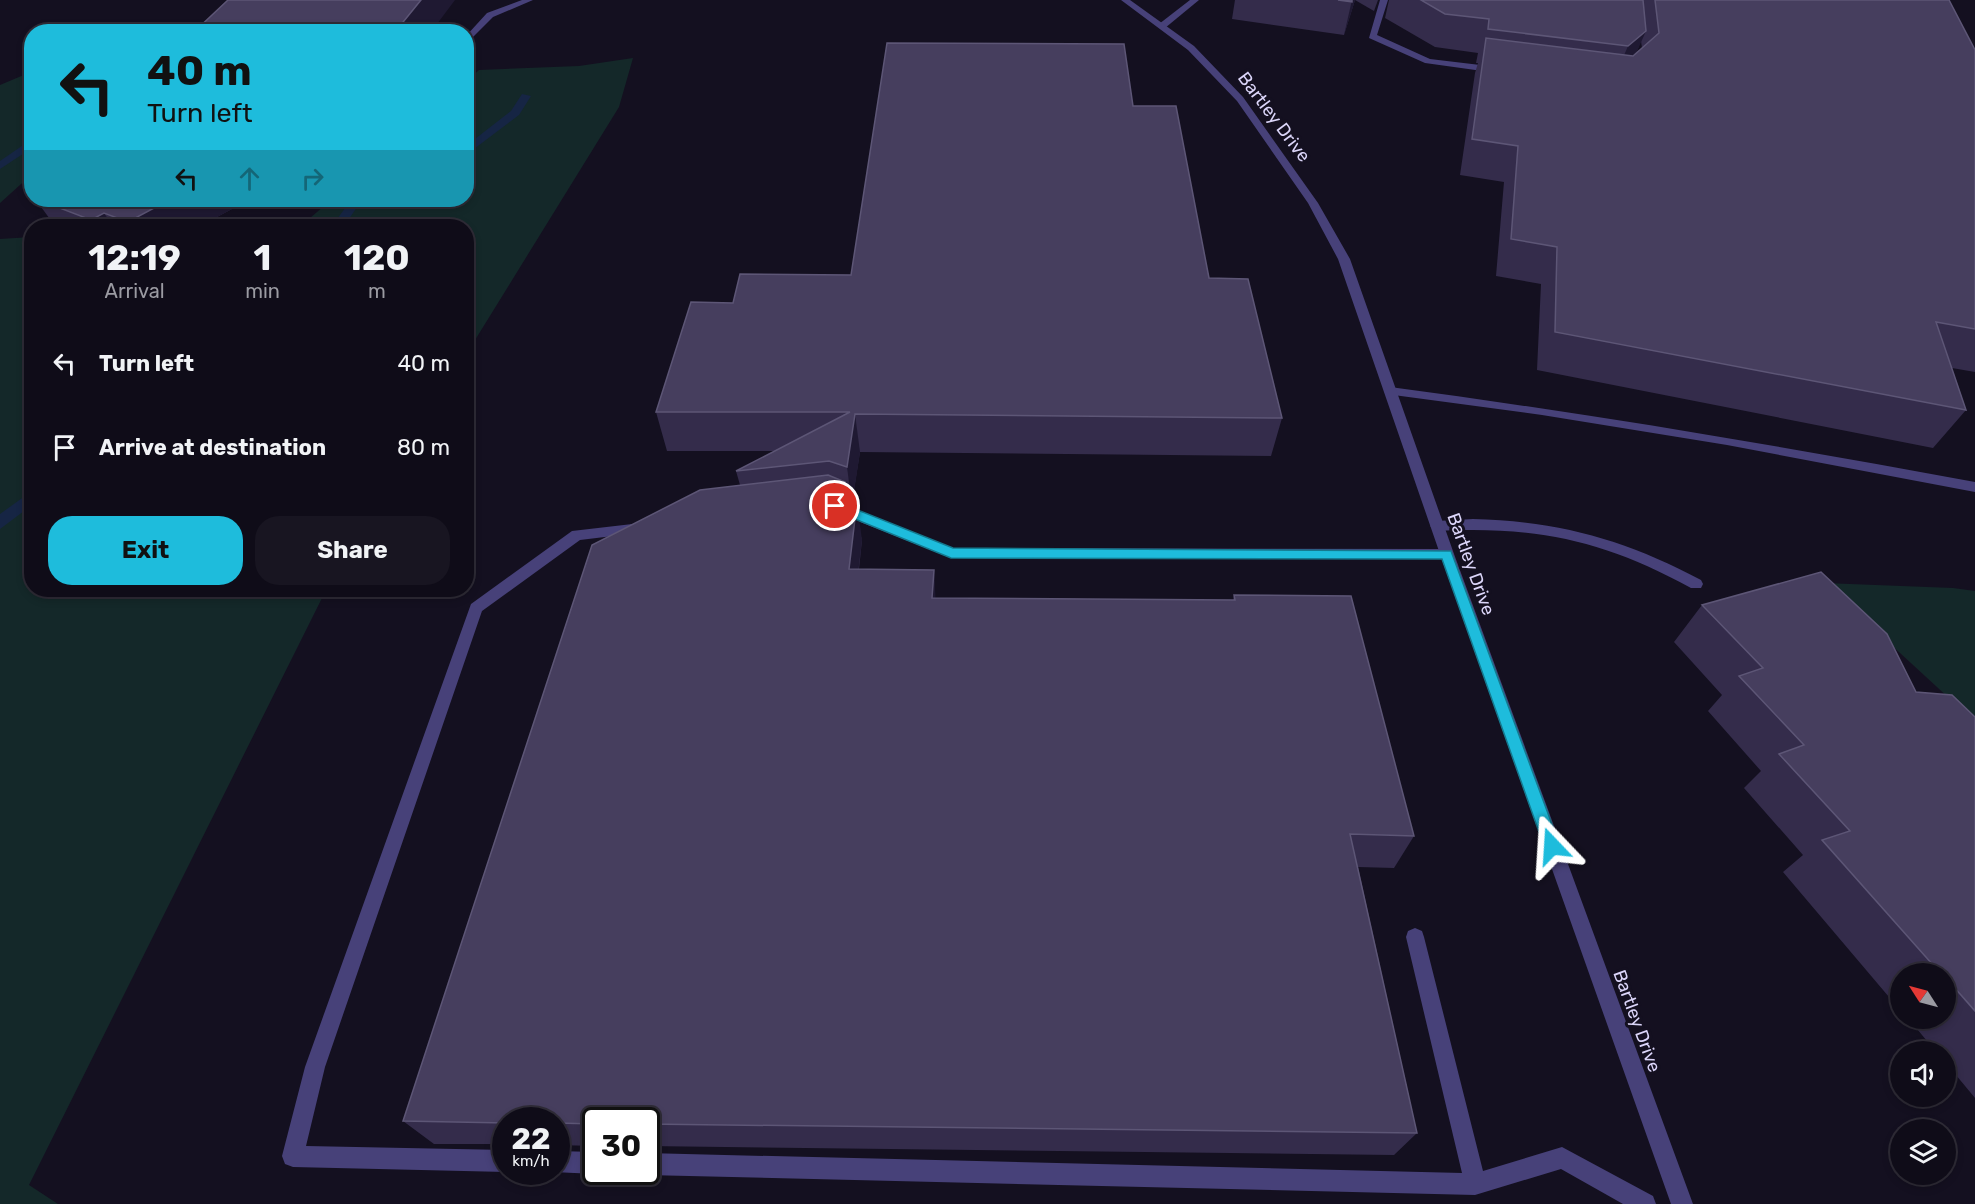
<!DOCTYPE html>
<style>
:root{--surface:#0f0c18;--page:#181521;--text:#f1f3f6;--muted:#9b9ba2;--line:#2f2c37;--accent:#1ebcdc}
body{margin:0;font-family:Rubik,sans-serif;background:var(--page);color:var(--text);height:100vh;display:flex;flex-direction:column;font-size:22px;white-space:nowrap}
*{box-sizing:border-box;margin:0}
p{font-size:20px;color:var(--muted)}
.icon{flex:none;width:33px;height:33px;fill:none;stroke:currentColor;stroke-width:2;stroke-linecap:round;stroke-linejoin:round}
.map{position:relative;flex:1;overflow:hidden}
.panel{position:absolute;left:24px;top:219px;width:450px;height:378px;display:flex;flex-direction:column;background:var(--surface);border-radius:24px;box-shadow:0 3px 9px #0003,0 0 0 2px var(--line)}
.panel>*{flex:none}
.top-card{position:absolute;left:24px;top:24px;width:450px;height:183px;border-radius:24px;box-shadow:0 3px 9px #0003,0 0 0 2px var(--line);background:#1ebcdc;color:#111;overflow:hidden}
.needle{width:39px;rotate:306deg}
.tools{position:absolute;left:1890px;top:963px;display:grid;gap:12px}
.tools a{display:grid;place-items:center;width:66px;height:66px;border-radius:50%;background:var(--surface);box-shadow:0 3px 9px #0003,0 0 0 2px var(--line);font-size:30px}
.speed{position:absolute;left:492px;top:1107px;display:flex;gap:12px;font-size:30px;font-weight:700;text-align:center}
.speed>*{display:grid;place-content:center;width:78px;height:78px;border-radius:50%;background:var(--surface);box-shadow:0 3px 9px #0003,0 0 0 2px var(--line);line-height:1}
.speed small{font-size:15px;font-weight:400}
.speed .limit{border:3px solid #111;border-radius:9px;background:#fff;color:#111}
.pin{position:absolute;display:grid;place-items:center;width:51px;height:51px;color:#fff;margin:-26px;border:3px solid #fff;border-radius:50%;box-shadow:0 2px 6px #0007}
.me{position:absolute;width:66px;margin:-33px;rotate:340deg;stroke-linejoin:round;filter:drop-shadow(0 0 4px #0008)}
.turn{display:flex;align-items:center;gap:21px;height:126px;padding:0 24px;font-size:27px}
.turn .icon{width:78px;height:78px;stroke-width:2.5}
.turn b{display:block;font-size:42px;line-height:51px}
.lanes{display:flex;align-items:center;height:57px;padding:0 24px;background:#0003;justify-content:center;gap:30px;direction:ltr}
.lanes .off{opacity:.35}
.eta{display:flex;justify-content:space-evenly;align-items:center;height:102px;text-align:center}
.eta b{font-size:36px;font-weight:700;line-height:42px}
.primary-button{display:flex;gap:12px;margin-top:auto;padding:12px 24px}
.primary-button a{flex:1;height:69px;border-radius:24px;background:var(--accent);color:#111;font-size:24px;font-weight:700;line-height:69px;text-align:center}
.primary-button a+a{background:var(--page);color:var(--text)}
ul{padding:0;list-style:none}
li{display:flex;align-items:center;gap:18px;height:84px;padding:0 24px}
li div{flex:1}
li b{display:block;font-size:22px}
li em{font-style:normal}
.map>svg:first-child{display:block}
</style>
<div class="map">
<svg width="1975" height="1204" viewBox="0 0 1975 1204">
<rect width="100%" height="100%" fill="#141020"/>
<g fill="#142829">
<polygon points="633,58 619,107 467,353 466,226 247,226 303,224 331,200 466,200 467,81 479,70 579,66"/>
<polygon points="31,72 31,175 0,203 0,85"/>
<polygon points="31,237 32,590 326,590 29,1185 58,1204 0,1204 0,239"/>
<polygon points="1824,583 1953,588 1975,591 1975,722"/>
</g>
<g fill="none" stroke-linecap="round" stroke-linejoin="round">
<g fill="#162544" fill-rule="evenodd">
<polygon points="522,94 531,96 519,115 466,155 466,146 511,111"/>
<polygon points="32,139 32,148 0,169 0,161"/>
<polygon points="351,200 362,200 344,226 332,226"/>
<polygon points="32,491 32,505 0,529 0,514"/>
</g>
<g fill="#474179" fill-rule="evenodd">
<polygon points="522,0 533,0 493,17 466,44 466,36 487,13"/>
<polygon points="1190,0 1199,0 1165,28 1159,28 1159,24"/>
<polygon points="1380,0 1388,0 1377,35 1430,59 1497,67 1501,70 1497,73 1425,63 1369,38"/>
<path d="M1390 387C1586 413 1780 446 1975 482V492L1727 445 1542 415 1386 394 1384 391Z"/>
<polygon points="840,503 952,548 1447,549 1454,554 1447,559 951,558 835,512 833,508"/>
<path d="M1473 519C1559 521 1626 540 1701 580L1703 584 1701 588H1691C1603 540 1537 526 1437 531L1430 526 1437 521Z"/>
<polygon points="641,523 648,528 646,532 580,540 482,611 325,1067 306,1146 506,1150 506,1172 293,1167 285,1164 282,1156 305,1067 471,604 572,531"/>
<polygon points="1415,928 1422,931 1424,937 1483,1171 1562,1147 1653,1196 1656,1204 1623,1204 1561,1169 1475,1195 646,1175 638,1172 646,1172 646,1153 1462,1173 1406,937 1408,931"/>
<polygon points="556,1151 596,1152 596,1172 601,1172 596,1174 553,1172 556,1172"/>
</g>
<polygon fill="#474179" fill-rule="evenodd" points="1121,0 1130,0 1194,46 1243,97 1318,203 1350,259 1454,554 1693,1204 1671,1204 1440,554 1338,259 1308,203 1237,101 1188,50"/>
</g>
<g fill="#342c4b" fill-rule="evenodd">
<polygon points="1235,0 1355,0 1344,35 1232,19"/>
<polygon points="1355,0 1378,0 1374,11"/>
<path d="M1389 0H1949L1975 50V372L1952 368 1966 410 1933 448 1537 370 1541 284 1496 276 1504 182 1460 175 1475 73 1478 63H1476L1478 53 1435 47 1385 18ZM1641 41 1642 48 1636 53Z"/>
<polygon points="1133,106 1209,278 1282,418 1271,456 860,452 852,502 862,540 859,569 934,570 935,598 1233,600 1234,595 1414,836 1394,868 1358,867 1417,1133 1394,1155 646,1146 646,1120 596,1120 596,1146 556,1145 556,1120 506,1120 506,1144 434,1144 403,1121 740,485 736,471 776,451 667,451 656,412 733,303 851,275"/>
<polygon points="36,200 249,200 200,226 55,226"/>
<polygon points="1702,605 1975,717 1975,1098 1946,1063 1946,1052 1936,1052 1908,1018 1946,1018 1946,974 1900,974 1900,1010 1783,872 1803,855 1744,788 1761,771 1708,711 1722,695 1674,642"/>
</g>
<g fill="#1f1932">
<polygon points="421,0 455,0 431,32 395,32"/>
<polygon points="1352,0 1355,0 1344,35"/>
<polygon points="1646,31 1631,65 1613,81 1628,46"/>
<polygon points="169,200 249,200 200,226 131,226 128,222"/>
<polygon points="104,213 113,226 96,226 91,220"/>
<polygon points="855,414 860,452 852,505 847,467"/>
<polygon points="845,482 850,520 841,502"/>
<polygon points="857,502 862,540 854,606 849,569"/>
<polygon points="934,570 936,607 932,598"/>
</g>
<g fill="#463e5e" stroke="#5d5676" stroke-width="1.5">
<polygon points="228,0 421,0 395,32 194,32"/>
<polygon points="1338,0 1352,0 1352,2"/>
<polygon points="1421,0 1643,0 1646,31 1628,46 1488,29 1489,19 1445,14"/>
<polygon points="1655,0 1949,0 1975,50 1975,329 1936,322 1966,410 1555,332 1557,247 1511,239 1518,146 1472,139 1486,38 1633,56 1659,33"/>
<polygon points="887,43 1124,44 1133,106 1176,106 1209,278 1248,279 1282,418 855,414 847,467 829,461 736,471 850,412 656,412 691,302 733,303 740,274 851,275"/>
<polygon points="39,200 169,200 128,222 104,213 91,220"/>
<polygon points="828,475 845,482 841,502 857,502 849,569 934,570 932,598 1235,600 1234,595 1351,596 1414,836 1350,834 1417,1133 646,1124 646,1120 596,1120 596,1124 556,1123 556,1120 506,1120 506,1123 403,1121 592,545 700,490"/>
<polygon points="1821,572 1887,634 1916,692 1952,695 1975,717 1975,1011 1946,978 1946,974 1941,974 1822,840 1850,831 1779,754 1804,745 1739,676 1763,668 1702,605"/>
</g>
<polygon fill="#1ebcdc" stroke="#147a8f" stroke-width="1.5" points="835,501 953,548 1451,551 1560,846 1558,851 1552,853 1547,851 1544,846 1442,559 951,558 830,509 829,506"/>
<g text-anchor="middle" stroke-width="6" stroke-linejoin="round" paint-order="stroke">
<g font-size="18" fill="#dbd5f9" stroke="#141020">
<text transform="translate(1274 117) rotate(53)" y="6">Bartley Drive</text>
<text transform="translate(1471 564) rotate(70)" y="6">Bartley Drive</text>
<text transform="translate(1637 1021) rotate(70)" y="6">Bartley Drive</text>
</g>
</g>
</svg>
<div class="tools">
<a><svg class="needle" viewBox="-14 -14 28 28"><path d="M0-13l5 13h-10z" fill="#e53935"/><path d="M0 13l5-13h-10z" fill="#9b9ba2"/></svg></a>
<a><svg class="icon" aria-label="sound" viewBox="0 0 24 24"><path d="M4 9h4l5-4v14l-5-4H4zM17 9q2 3 0 6"/></svg></a>
<a><svg class="icon" aria-label="layers" viewBox="0 0 24 24"><path d="M12 4l9 5-9 5-9-5zM3 14l9 5 9-5"/></svg></a>
</div>
<div class="speed"><div>22<small>km/h</small></div><div class="limit">30</div></div>
<div class="pin" style="left:835px;top:506px;background:#d93025"><svg class="icon" aria-label="arrive" viewBox="0 0 24 24"><path d="M6 21V4h12l-3 4 3 4H6"/></svg></div>
<svg class="me" style="left:1552px;top:846px" viewBox="-20 -20 40 40"><path d="M0-17L14 15 0 8-14 15z" fill="#1ebcdc" stroke="#fff" stroke-width="4"/></svg>
<div class="top-card">
<div class="turn"><svg class="icon" aria-label="left" viewBox="0 0 24 24"><path d="M17 20v-9H6M10 6l-5 5 5 5"/></svg><div><b>40 m</b>Turn left</div></div>
<div class="lanes"><svg class="icon" aria-label="left" viewBox="0 0 24 24"><path d="M17 20v-9H6M10 6l-5 5 5 5"/></svg><svg class="icon off" aria-label="ahead" viewBox="0 0 24 24"><path d="M12 20V5M6 11l6-6 6 6"/></svg><svg class="icon off" aria-label="right" viewBox="0 0 24 24"><path d="M7 20v-9h11M14 6l5 5-5 5"/></svg></div>
</div>
<section class="panel">
<div class="eta">
<div><b>12:19</b><p>Arrival</p></div>
<div><b>1</b><p>min</p></div>
<div><b>120</b><p>m</p></div>
</div>
<ul>
<li><svg class="icon" aria-label="left" viewBox="0 0 24 24"><path d="M17 20v-9H6M10 6l-5 5 5 5"/></svg><div><b>Turn left</b></div><em>40 m</em></li>
<li><svg class="icon" aria-label="arrive" viewBox="0 0 24 24"><path d="M6 21V4h12l-3 4 3 4H6"/></svg><div><b>Arrive at destination</b></div><em>80 m</em></li>
</ul>
<div class="primary-button"><a>Exit</a><a>Share</a></div>
</section>
</div>
